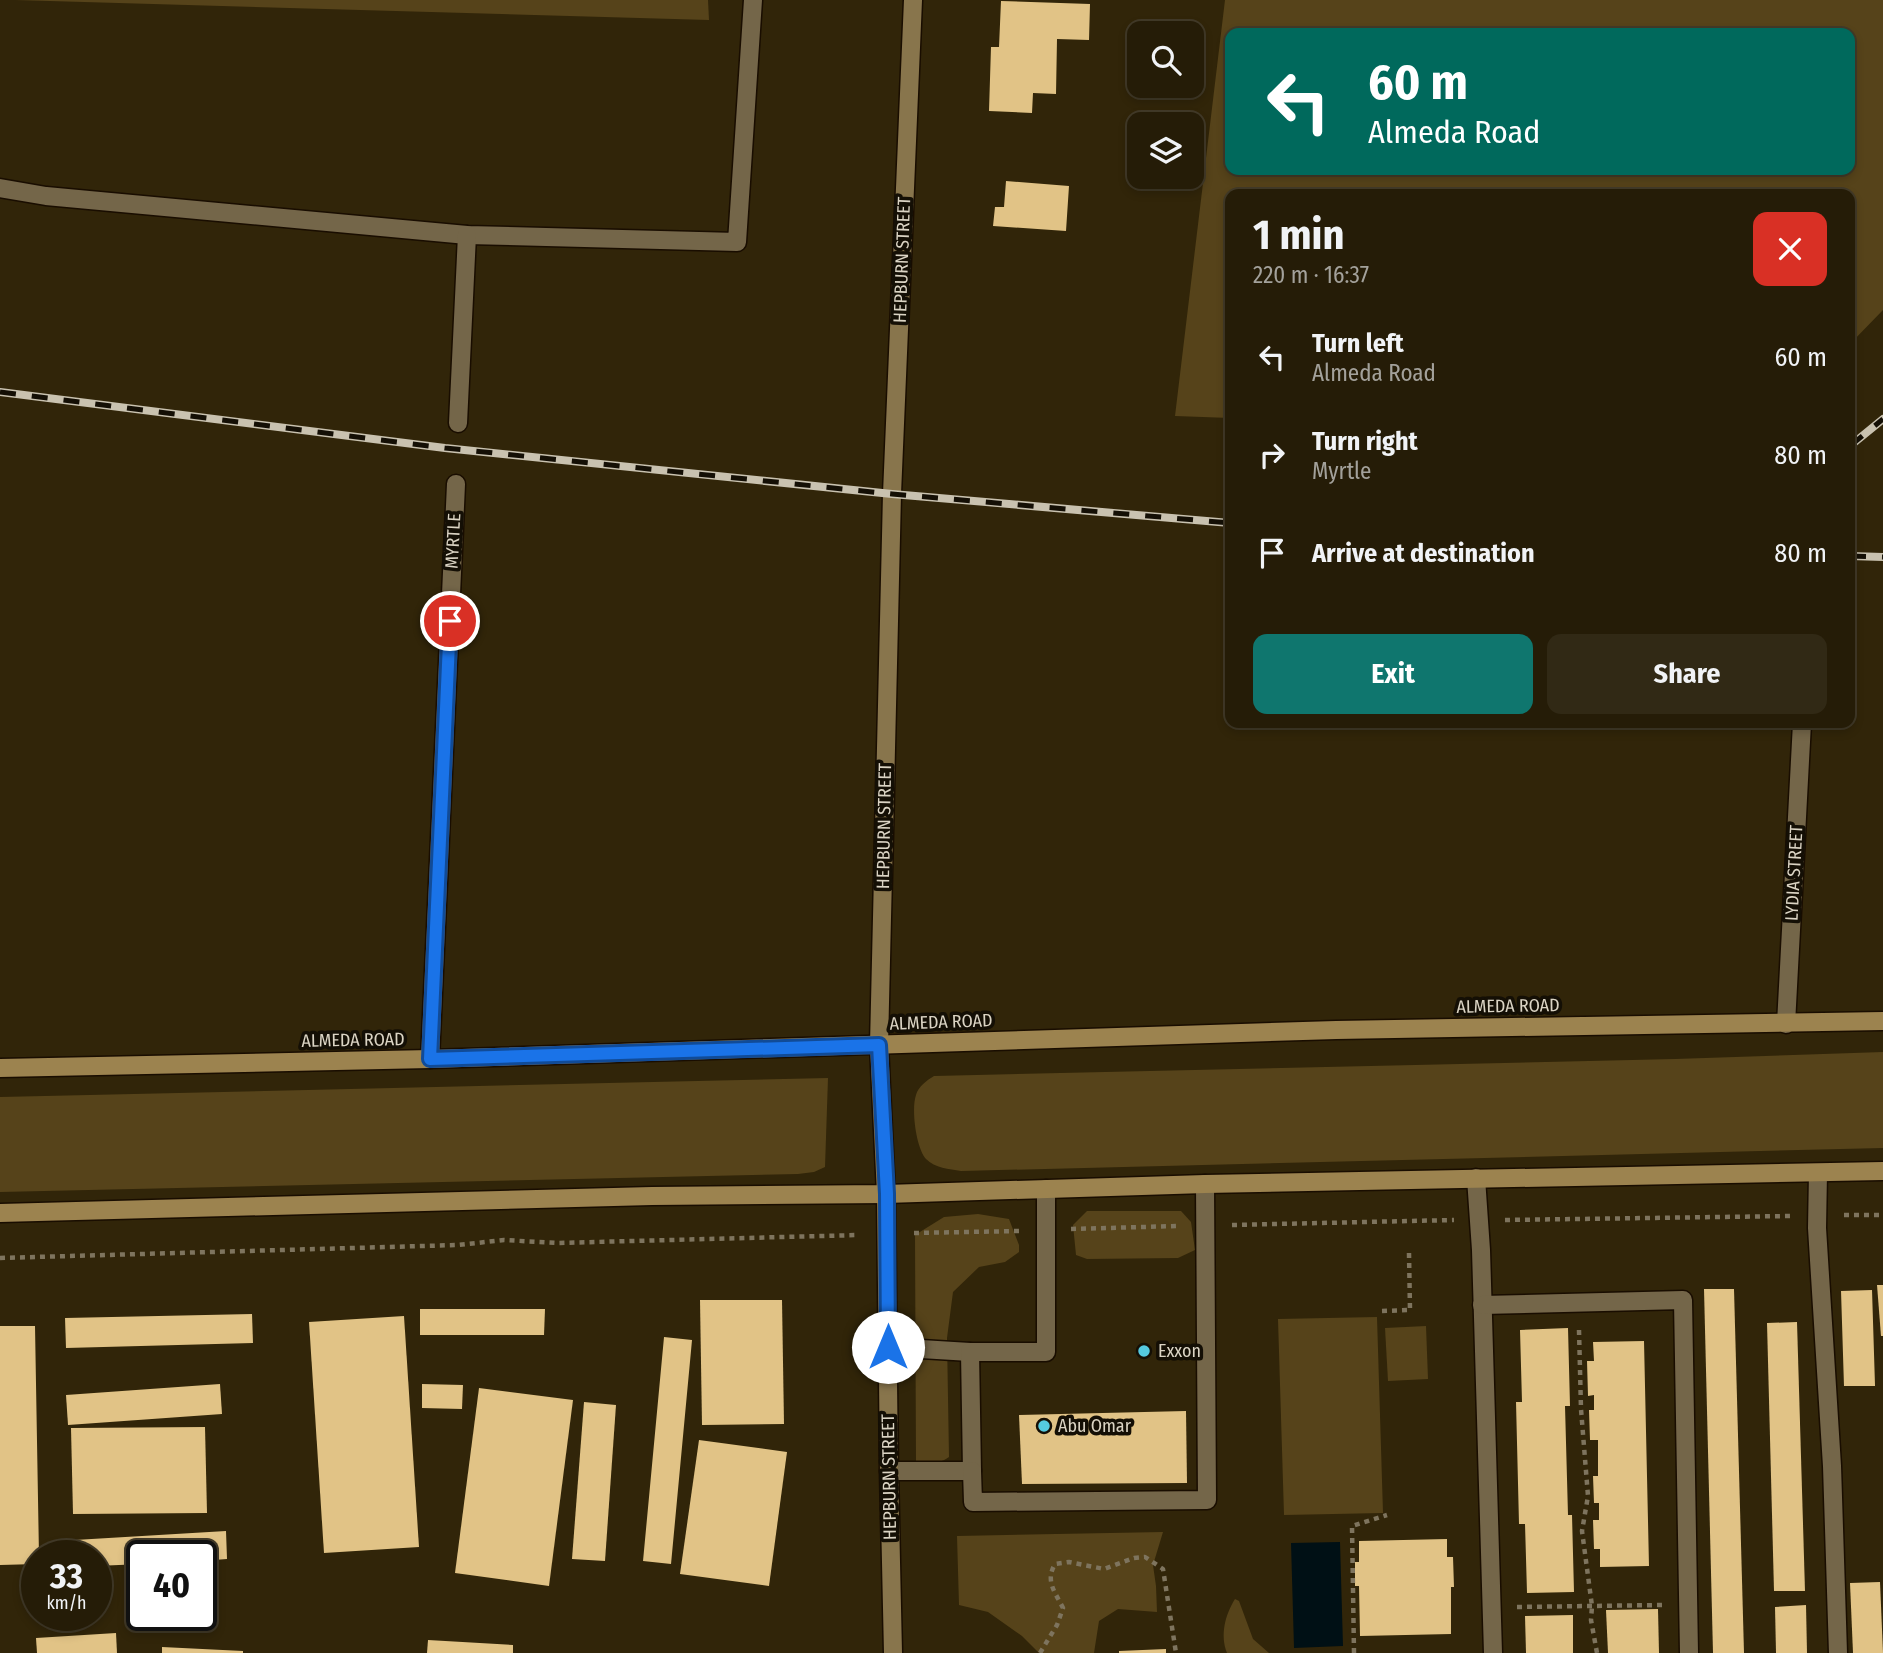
<!DOCTYPE html>
<meta charset="utf-8">
<style>
:root{--surface:#251c07;--page:#312915;--text:#f1f3f6;--muted:#a3a19b;--line:#423a28;--accent:#0f766e}
body{margin:0;font-family:"Fira Sans Condensed",sans-serif;background:var(--page);color:var(--text);height:100vh;display:flex;flex-direction:column;font-size:26px;white-space:nowrap}
*{box-sizing:border-box;margin:0}
p{font-size:23px;color:var(--muted)}
.icon{flex:none;width:38px;height:38px;fill:none;stroke:currentColor;stroke-width:2;stroke-linecap:round;stroke-linejoin:round}
.map{position:relative;flex:1;overflow:hidden}
.panel{position:absolute;left:1225px;top:189px;width:630px;height:539px;display:flex;flex-direction:column;background:var(--surface);border-radius:14px;box-shadow:0 4px 10px #0003,0 0 0 2px var(--line)}
.panel>*{flex:none}
.top-card{position:absolute;left:1225px;top:28px;width:630px;height:147px;border-radius:14px;box-shadow:0 4px 10px #0003,0 0 0 2px var(--line);background:#00695c;color:#fff;overflow:hidden}
.buttons{position:absolute;left:1127px;top:21px;display:grid;gap:14px}
.buttons a{display:grid;place-items:center;width:77px;height:77px;border-radius:14px;background:var(--surface);box-shadow:0 4px 10px #0003,0 0 0 2px var(--line);font-size:35px}
.speed{position:absolute;left:21px;top:1540px;display:flex;gap:14px;font-size:35px;font-weight:700;text-align:center}
.speed>*{display:grid;place-content:center;width:91px;height:91px;border-radius:50%;background:var(--surface);box-shadow:0 4px 10px #0003,0 0 0 2px var(--line);line-height:1}
.speed small{font-size:18px;font-weight:400}
.speed .limit{border:4px solid #111;border-radius:10px;background:#fff;color:#111}
.pin{position:absolute;display:grid;place-items:center;width:60px;height:60px;color:#fff;margin:-30px;border:4px solid #fff;border-radius:50%;box-shadow:0 2px 7px #0007}
.me{position:absolute;width:77px;margin:-38px;rotate:0deg;stroke-linejoin:round;filter:drop-shadow(0 0 5px #0008)}
.turn{display:flex;align-items:center;gap:24px;height:147px;padding:0 28px;font-size:32px}
.turn .icon{width:91px;height:91px;stroke-width:2.5}
.turn b{display:block;font-size:49px;line-height:60px}
.round{display:grid;place-items:center;flex:none;width:74px;height:74px;border-radius:14px;background:var(--page)}
.head{display:flex;align-items:center;justify-content:space-between;height:119px;padding:0 28px}
h1{font-size:42px;font-weight:700;line-height:52px}
.action{display:flex;gap:14px;margin-top:auto;padding:14px 28px}
.action a{flex:1;height:80px;border-radius:14px;background:var(--accent);color:#fff;font-size:28px;font-weight:700;line-height:80px;text-align:center}
.action a+a{background:var(--page);color:var(--text)}
ul{padding:0;list-style:none}
li{display:flex;align-items:center;gap:21px;height:98px;padding:0 28px}
li div{flex:1}
li b{display:block;font-size:26px}
li em{font-style:normal}
.map>svg:first-child{display:block}
</style>
<div class="map">
<svg width="1883" height="1653" viewBox="0 0 1883 1653">
<rect width="100%" height="100%" fill="#312509"/>
<g fill="#56431a" fill-rule="evenodd">
<polygon points="15,0 708,0 709,20"/>
<path d="M1225 0H1883V310L1850 344V194H1230V418L1175 416ZM1230 33H1850V170H1230Z"/>
<path d="M1883 1052V1148L961 1171C949 1169 935 1168 926 1159 916 1148 911 1109 916 1095 918 1087 927 1080 934 1076L1675 1059Z"/>
<polygon points="828,1078 825,1167 814,1172 798,1174 0,1192 0,1097"/>
<polygon points="1087,1211 1181,1211 1191,1222 1195,1250 1178,1258 1087,1259 1076,1255 1073,1225"/>
<path d="M978 1214 1009 1219 1019 1245V1252L1005 1262 979 1267 953 1292 947 1338 949 1457C939 1464 929 1465 916 1463L915 1235 944 1217Z"/>
<polygon points="1377,1317 1383,1513 1284,1515 1278,1319"/>
<polygon points="1426,1326 1428,1379 1388,1381 1385,1328"/>
<polygon points="1163,1532 1153,1565 1156,1586 1157,1612 1118,1609 1099,1621 1094,1653 1039,1653 1022,1636 988,1612 959,1605 957,1536"/>
<path d="M1235 1599 1239 1601 1253 1639 1269 1653H1227C1220 1635 1225 1615 1235 1599Z"/>
</g>
<polygon fill="#001015" points="1340,1542 1343,1646 1294,1648 1291,1543"/>
<g fill="#e1c386">
<polygon points="1001,1 1090,4 1089,40 1057,39 1056,94 1033,93 1032,113 989,111 991,47 999,47"/>
<polygon points="1006,181 1069,186 1066,231 993,226 995,207 1004,207"/>
<polygon points="1877,1285 1883,1285 1883,1336 1881,1336"/>
<polygon points="1704,1289 1734,1289 1744,1653 1713,1653"/>
<polygon points="1872,1290 1875,1386 1844,1386 1841,1291"/>
<polygon points="700,1300 782,1300 784,1424 702,1425"/>
<polygon points="420,1309 545,1309 544,1335 420,1335"/>
<polygon points="252,1314 253,1343 66,1348 65,1318"/>
<polygon points="404,1316 419,1547 324,1553 309,1322"/>
<polygon points="1797,1322 1805,1591 1774,1591 1767,1323"/>
<polygon points="0,1326 35,1326 39,1556 37,1556 37,1564 0,1565"/>
<polygon points="1568,1328 1570,1406 1565,1406 1568,1515 1572,1515 1574,1592 1527,1593 1525,1524 1519,1524 1516,1402 1522,1402 1520,1330"/>
<polygon points="664,1337 692,1340 671,1564 643,1561"/>
<polygon points="1644,1341 1649,1566 1600,1567 1600,1549 1594,1549 1593,1520 1599,1520 1599,1503 1594,1503 1593,1476 1598,1476 1598,1440 1590,1440 1589,1410 1594,1410 1594,1395 1588,1396 1587,1361 1594,1361 1593,1342"/>
<polygon points="220,1384 222,1414 68,1425 66,1395"/>
<polygon points="422,1384 463,1385 462,1409 422,1408"/>
<polygon points="479,1388 573,1400 549,1586 455,1573"/>
<polygon points="584,1402 616,1405 605,1561 572,1559"/>
<polygon points="1186,1411 1187,1483 1022,1484 1019,1415"/>
<polygon points="205,1427 207,1513 73,1514 71,1428"/>
<polygon points="699,1440 787,1452 769,1586 680,1574"/>
<polygon points="226,1531 227,1559 201,1561 201,1556 142,1556 142,1564 96,1566 96,1556 59,1556 58,1541"/>
<polygon points="1447,1539 1447,1557 1453,1557 1454,1587 1451,1587 1451,1634 1360,1636 1359,1586 1355,1586 1355,1562 1359,1562 1359,1541"/>
<polygon points="1880,1582 1883,1653 1853,1653 1850,1583"/>
<polygon points="1806,1605 1807,1653 1776,1653 1775,1607"/>
<polygon points="1658,1609 1659,1653 1608,1653 1606,1610"/>
<polygon points="1573,1615 1573,1653 1526,1653 1525,1616"/>
<polygon points="116,1633 117,1653 37,1653 36,1638"/>
<polygon points="428,1640 513,1645 513,1653 427,1653"/>
<polygon points="162,1647 243,1651 243,1653 162,1653"/>
<polygon points="1166,1649 1166,1653 1119,1653 1119,1651"/>
</g>
<g fill="none" stroke-linecap="round" stroke-linejoin="round">
<g stroke="#190d00" stroke-width="21">
<g id="lane">
<polyline points="0,188 46,196 467,235 737,242 753,0"/>
<polyline points="1818,1173 1817,1228 1832,1466 1838,1653"/>
<polyline points="1476,1178 1481,1250 1493,1653"/>
<polyline points="1482,1305 1683,1300 1689,1653"/>
<polyline points="888,1347 970,1352"/>
<polyline points="889,1471 972,1471 970,1352 1046,1352 1046,1189"/>
<polyline points="972,1471 973,1502 1207,1500 1205,1184"/>
</g>
</g>
<g stroke="#190d00" stroke-width="21">
<g id="street">
<polyline points="458,423 467,235"/>
<polyline points="1786,1024 1802,723"/>
<polyline points="430,1059 456,484"/>
</g>
</g>
<g stroke="#190d00" stroke-width="21">
<polyline id="secondary" points="893,1653 889,1471 886,1194 879,1045 892,494 913,0"/>
</g>
<g stroke="#190d00" stroke-width="21">
<g id="primary">
<polyline points="0,1068 430,1059 1336,1030 1883,1021"/>
<polyline points="0,1213 652,1196 886,1194 1205,1184 1883,1171"/>
</g>
</g>
<g stroke="#7e745e" stroke-width="4.5" stroke-dasharray="5 5" stroke-linecap="butt">
<polyline points="1844,1215 1883,1215"/>
<polyline points="1505,1220 1790,1216"/>
<polyline points="1232,1225 1454,1220"/>
<polyline points="1071,1229 1178,1226"/>
<polyline points="914,1233 1020,1231"/>
<polyline points="0,1258 458,1245 504,1240 557,1243 859,1235"/>
<polyline points="1382,1311 1410,1310 1409,1253"/>
<polyline points="1579,1330 1581,1409 1588,1496 1582,1531 1592,1606 1591,1620 1597,1653"/>
<polyline points="1517,1607 1662,1605"/>
<path d="M1040 1653 1057 1625 1063 1608C1055 1592 1045 1581 1055 1564L1069 1562 1104 1569 1134 1558 1145 1557 1163 1569 1176 1653"/>
<polyline points="1354,1653 1352,1526 1387,1515"/>
</g>
<use href="#lane" stroke="#746649" stroke-width="18"/>
<use href="#street" stroke="#746649" stroke-width="18"/>
<use href="#secondary" stroke="#88754c" stroke-width="18"/>
<use href="#primary" stroke="#9c834f" stroke-width="18"/>
<g stroke="#c9c2b0" stroke-width="8">
<g id="rail">
<polyline points="0,392 445,448 892,494 1230,523"/>
<polyline points="1850,446 1883,419"/>
<polyline points="1850,556 1883,557"/>
</g>
</g>
<use href="#rail" stroke="#140f05" stroke-width="5" stroke-dasharray="16" stroke-linecap="butt"/>
</g>
<g fill="none" stroke-linecap="round" stroke-linejoin="round">
<g stroke="#114b97" stroke-width="18">
<polyline id="route" points="450,621 430,1059 879,1045 887,1194 888,1347"/>
</g>
<use href="#route" stroke="#1a73e8" stroke-width="12"/>
</g>
<g fill="#55cadf" stroke="#140f05" stroke-width="2.5">
<circle cx="1144" cy="1351" r="7"/>
<circle cx="1044" cy="1426" r="7"/>
</g>
<g text-anchor="middle" stroke-width="7" stroke-linejoin="round" paint-order="stroke">
<g font-size="18" fill="#dbd4c4" stroke="#140f05">
<text transform="translate(902 260) rotate(-88)" y="6">HEPBURN STREET</text>
<text transform="translate(453 541) rotate(-87)" y="6">MYRTLE</text>
<text transform="translate(884 826) rotate(-89)" y="6">HEPBURN STREET</text>
<text transform="translate(1794 873) rotate(-87)" y="6">LYDIA STREET</text>
<text transform="translate(1508 1006) rotate(-1)" y="6">ALMEDA ROAD</text>
<text transform="translate(941 1022) rotate(-2)" y="6">ALMEDA ROAD</text>
<text transform="translate(353 1040) rotate(-1)" y="6">ALMEDA ROAD</text>
<text transform="translate(889 1477) rotate(-91)" y="6">HEPBURN STREET</text>
</g>
<g font-size="18" fill="#dbd4c4" stroke="#140f05" text-anchor="start">
<text x="1158" y="1357">Exxon</text>
<text x="1058" y="1432">Abu Omar</text>
</g>
</g>
</svg>
<div class="buttons">
<a><svg class="icon" aria-label="search" viewBox="0 0 24 24"><circle cx="10" cy="10" r="6"/><path d="M15 15l6 6"/></svg></a>
<a><svg class="icon" aria-label="layers" viewBox="0 0 24 24"><path d="M12 4l9 5-9 5-9-5zM3 14l9 5 9-5"/></svg></a>
</div>
<div class="speed"><div>33<small>km/h</small></div><div class="limit">40</div></div>
<div class="pin" style="left:450px;top:621px;background:#d93025"><svg class="icon" aria-label="arrive" viewBox="0 0 24 24"><path d="M6 21V4h12l-3 4 3 4H6"/></svg></div>
<svg class="me" style="left:888px;top:1347px" viewBox="-20 -20 40 40"><circle r="19" fill="#fff"/><path d="M0-13L10 11 0 6-10 11z" fill="#1a73e8"/></svg>
<div class="top-card">
<div class="turn"><svg class="icon" aria-label="left" viewBox="0 0 24 24"><path d="M17 20v-9H6M10 6l-5 5 5 5"/></svg><div><b>60 m</b>Almeda Road</div></div>
</div>
<section class="panel">
<div class="head"><div><h1>1 min</h1><p>220 m · 16:37</p></div><a class="round" style="background:#d93025;color:#fff"><svg class="icon" aria-label="close" viewBox="0 0 24 24"><path d="M6 6l12 12M18 6L6 18"/></svg></a></div>
<ul>
<li><svg class="icon" aria-label="left" viewBox="0 0 24 24"><path d="M17 20v-9H6M10 6l-5 5 5 5"/></svg><div><b>Turn left</b><p>Almeda Road</p></div><em>60 m</em></li>
<li><svg class="icon" aria-label="right" viewBox="0 0 24 24"><path d="M7 20v-9h11M14 6l5 5-5 5"/></svg><div><b>Turn right</b><p>Myrtle</p></div><em>80 m</em></li>
<li><svg class="icon" aria-label="arrive" viewBox="0 0 24 24"><path d="M6 21V4h12l-3 4 3 4H6"/></svg><div><b>Arrive at destination</b></div><em>80 m</em></li>
</ul>
<div class="action"><a>Exit</a><a>Share</a></div>
</section>
</div>
